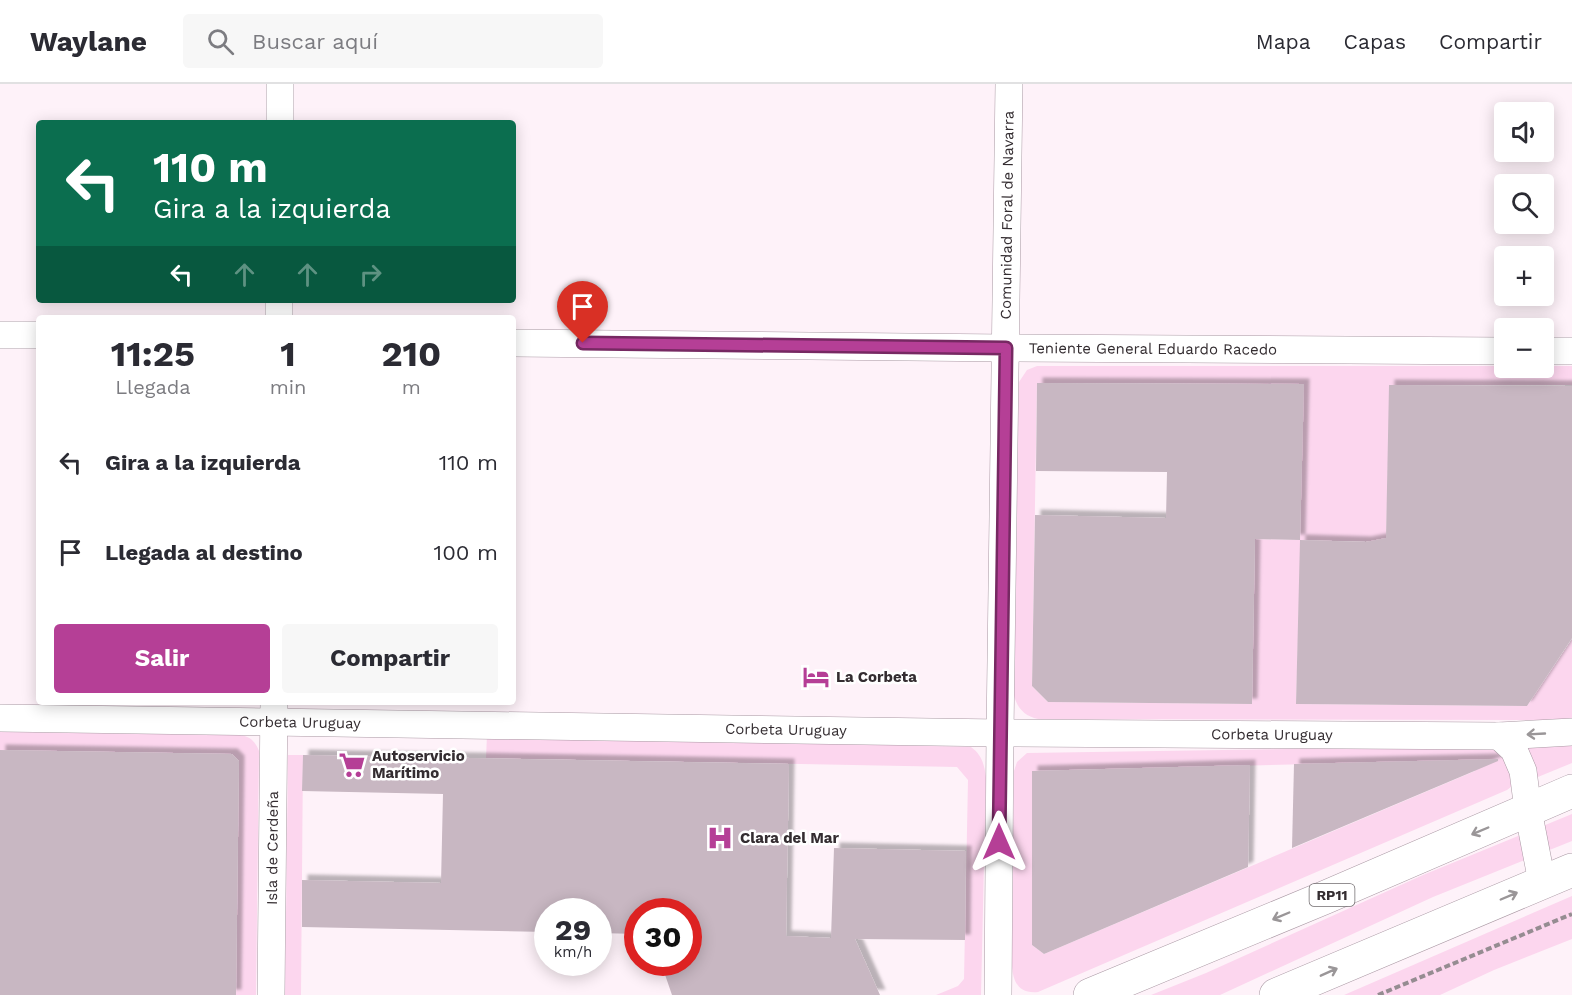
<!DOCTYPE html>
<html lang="es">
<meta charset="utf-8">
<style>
:root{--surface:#fff;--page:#f7f7f7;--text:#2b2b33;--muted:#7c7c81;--line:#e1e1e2;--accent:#b53f96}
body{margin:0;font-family:"Work Sans",sans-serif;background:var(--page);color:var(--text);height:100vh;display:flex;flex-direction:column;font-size:22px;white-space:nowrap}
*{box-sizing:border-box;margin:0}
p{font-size:20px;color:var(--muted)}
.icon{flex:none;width:33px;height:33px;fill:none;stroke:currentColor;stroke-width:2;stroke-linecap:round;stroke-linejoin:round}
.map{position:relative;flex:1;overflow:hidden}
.panel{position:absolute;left:36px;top:231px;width:480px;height:390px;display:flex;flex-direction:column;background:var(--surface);border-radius:6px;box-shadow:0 3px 15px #0003}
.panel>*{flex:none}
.guide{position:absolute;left:36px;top:36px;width:480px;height:183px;border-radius:6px;box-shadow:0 3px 15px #0003;background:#0b6e4f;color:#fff;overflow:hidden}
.controls{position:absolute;left:1494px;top:18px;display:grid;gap:12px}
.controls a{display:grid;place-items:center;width:60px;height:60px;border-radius:6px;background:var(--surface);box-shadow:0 3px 15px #0003;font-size:30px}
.speed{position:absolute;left:534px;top:814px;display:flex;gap:12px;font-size:30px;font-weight:700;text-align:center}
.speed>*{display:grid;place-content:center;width:78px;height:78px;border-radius:50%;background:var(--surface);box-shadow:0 3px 15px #0003;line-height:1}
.speed small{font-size:15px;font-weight:400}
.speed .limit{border:9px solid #d22;background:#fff;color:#111}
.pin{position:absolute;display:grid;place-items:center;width:51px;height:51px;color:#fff;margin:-62px -26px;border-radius:50% 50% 50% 0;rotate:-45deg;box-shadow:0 0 6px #0007}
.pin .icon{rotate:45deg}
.me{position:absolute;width:66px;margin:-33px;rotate:0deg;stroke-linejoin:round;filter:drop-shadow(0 0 4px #0008)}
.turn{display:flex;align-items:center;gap:21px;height:126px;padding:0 18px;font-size:27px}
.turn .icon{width:78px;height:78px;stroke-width:2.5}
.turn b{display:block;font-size:42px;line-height:51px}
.lanes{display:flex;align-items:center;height:57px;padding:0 18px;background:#0003;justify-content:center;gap:30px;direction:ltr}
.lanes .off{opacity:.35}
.eta{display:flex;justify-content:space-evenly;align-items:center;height:102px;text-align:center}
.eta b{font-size:36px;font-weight:700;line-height:42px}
.primary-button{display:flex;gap:12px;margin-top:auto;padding:12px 18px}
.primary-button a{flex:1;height:69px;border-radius:6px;background:var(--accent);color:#fff;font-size:24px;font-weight:700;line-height:69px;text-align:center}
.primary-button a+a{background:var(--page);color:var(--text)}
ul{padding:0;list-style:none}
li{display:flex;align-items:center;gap:18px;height:90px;padding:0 18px}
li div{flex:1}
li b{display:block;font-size:22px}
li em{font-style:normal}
header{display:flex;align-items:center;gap:36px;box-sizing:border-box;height:84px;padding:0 30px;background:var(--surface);border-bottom:2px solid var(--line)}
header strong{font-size:28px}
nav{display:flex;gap:33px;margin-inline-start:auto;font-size:21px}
.search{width:420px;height:54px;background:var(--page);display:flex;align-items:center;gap:15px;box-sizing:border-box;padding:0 21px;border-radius:6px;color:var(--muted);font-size:22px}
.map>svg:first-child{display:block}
</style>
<header>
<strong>Waylane</strong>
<div class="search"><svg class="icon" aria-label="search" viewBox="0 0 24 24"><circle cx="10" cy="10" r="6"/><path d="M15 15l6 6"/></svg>Buscar aquí</div>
<nav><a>Mapa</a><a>Capas</a><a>Compartir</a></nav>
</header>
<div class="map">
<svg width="1572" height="911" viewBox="0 0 1572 911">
<defs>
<filter id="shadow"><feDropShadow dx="5.5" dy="-5.5" stdDeviation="1.5" flood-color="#0004"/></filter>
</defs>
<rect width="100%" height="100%" fill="#fef2f9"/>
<g fill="#fcd6ee" fill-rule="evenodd">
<path d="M1037 282H1572V301H1390L1386 458 1301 456 1296 620 1527 622 1572 555V636L1038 635C1025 632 1018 625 1014 612L1019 298 1027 286ZM1037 299 1303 300 1300 456 1255 455 1252 620 1048 618 1032 602Z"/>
<path d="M0 648 239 651C250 652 255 657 259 667L256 911H236L239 677 232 670 0 666Z"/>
<path d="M487 651 971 663C982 671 984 680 986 693L981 911H936L958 902 964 895 968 696 957 683 486 674Z"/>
<polygon points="1572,657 1572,679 1533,695 1523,660"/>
<path d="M1490 662 1500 666 1514 698 1511 703 1507 706 1038 908C1008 911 1012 880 1012 861L1014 687 1017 678 1027 669ZM1473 676 1475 687 1044 870 1032 861V687Z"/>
<polygon points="288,671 303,671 301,911 285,911"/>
<polygon points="1572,730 1572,757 1433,813 1220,911 1151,911 1206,889 1423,791"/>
<polygon points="1572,812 1572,855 1494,886 1440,911 1344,911"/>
</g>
<g fill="#c8b7c2" filter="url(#shadow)">
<polygon points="1037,299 1304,300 1300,456 1255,455 1252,620 1048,618 1032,602 1035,431 1166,434 1167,388 1036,387"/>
<polygon points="1389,301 1572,302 1572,554 1527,622 1296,620 1300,456 1366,458 1386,454"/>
<polygon points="0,666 232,670 239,677 236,911 0,911"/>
<polygon points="303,671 789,680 786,852 831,854 834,764 966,767 965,856 855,855 880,911 672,911 661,879 688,879 688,828 638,828 638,850 598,849 598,828 548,828 548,848 302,843 302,796 441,799 443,710 302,707"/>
<polygon points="1498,675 1498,677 1292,764 1294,680"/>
<polygon points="1250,681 1248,783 1044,870 1032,861 1032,687"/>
</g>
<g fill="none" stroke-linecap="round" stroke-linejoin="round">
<g stroke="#aa99a4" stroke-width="28">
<g id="minor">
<polyline points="280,39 280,0"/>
<polyline points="279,234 279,216"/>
<polyline points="0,251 39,251"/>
<path id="s1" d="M513 259 1006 264 1504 267"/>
<polyline points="1544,267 1572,267"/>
<path id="s2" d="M0 634 1000 649 1499 652 1572 648"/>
<polyline points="1499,652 1514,666 1523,687 1528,726 1542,798"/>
<path id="s3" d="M271 911 274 618"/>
<path id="s4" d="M998 911 1000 649 1009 0"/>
</g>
</g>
<g stroke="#aa99a4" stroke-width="34">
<g id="primary">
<polyline points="1090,911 1326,813 1572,707"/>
<polyline points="1276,911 1572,786"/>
</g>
</g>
<polyline stroke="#958c91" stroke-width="4" stroke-dasharray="6 3" stroke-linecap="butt" points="1378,911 1572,830"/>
<use href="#minor" stroke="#fff" stroke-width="27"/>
<use href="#primary" stroke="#fff" stroke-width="33"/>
</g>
<defs><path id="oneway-shaft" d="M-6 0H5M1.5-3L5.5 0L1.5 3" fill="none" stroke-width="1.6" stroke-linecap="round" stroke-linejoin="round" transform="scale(1.5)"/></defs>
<g stroke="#9a9698">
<use href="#oneway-shaft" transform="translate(1536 650) rotate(177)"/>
<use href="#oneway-shaft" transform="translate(1480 747) rotate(157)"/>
<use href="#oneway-shaft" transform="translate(1509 812) rotate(-23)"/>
<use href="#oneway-shaft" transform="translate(1281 832) rotate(157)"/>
<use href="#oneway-shaft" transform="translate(1329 888) rotate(-24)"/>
</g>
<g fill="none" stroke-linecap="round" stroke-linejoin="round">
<g stroke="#762962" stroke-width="15">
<polyline id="route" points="583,259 1006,264 999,758"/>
</g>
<use href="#route" stroke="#b53f96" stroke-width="10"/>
</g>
<defs>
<g id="hotel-bare" transform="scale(2.07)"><path d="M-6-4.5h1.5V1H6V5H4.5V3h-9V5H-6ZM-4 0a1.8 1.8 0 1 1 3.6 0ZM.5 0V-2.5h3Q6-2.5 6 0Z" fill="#b53f96" stroke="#fff" stroke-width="2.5" paint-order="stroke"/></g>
<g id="supermarket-bare" transform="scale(2.07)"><path d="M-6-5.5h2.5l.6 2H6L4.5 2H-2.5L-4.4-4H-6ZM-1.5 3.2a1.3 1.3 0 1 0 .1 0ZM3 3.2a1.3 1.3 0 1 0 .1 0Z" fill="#b53f96" stroke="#fff" stroke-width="2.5" paint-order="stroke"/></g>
<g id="hospital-bare" transform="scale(2.07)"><path d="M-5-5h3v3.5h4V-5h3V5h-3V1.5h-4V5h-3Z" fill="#b53f96" stroke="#fff" stroke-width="2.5" paint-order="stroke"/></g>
</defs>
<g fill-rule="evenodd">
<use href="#hotel-bare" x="816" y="593"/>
<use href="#supermarket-bare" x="352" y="681"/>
<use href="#hospital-bare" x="720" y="754"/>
</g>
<g text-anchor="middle" stroke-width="5" stroke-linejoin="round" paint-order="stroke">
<rect fill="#fff" stroke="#716c6f" stroke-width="1.5" x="1309.5" y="800" width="45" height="22" rx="4.5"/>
<g font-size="14" font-weight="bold" fill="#342d31">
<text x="1332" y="816">RP11</text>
</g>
<g font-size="15" fill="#342d31" stroke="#fff">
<text dy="5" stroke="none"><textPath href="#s4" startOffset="780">Comunidad Foral de Navarra</textPath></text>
<text dy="5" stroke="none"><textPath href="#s1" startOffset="640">Teniente General Eduardo Racedo</textPath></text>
<text dy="5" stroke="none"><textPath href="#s2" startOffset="300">Corbeta Uruguay</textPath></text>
<text dy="5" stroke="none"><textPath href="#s2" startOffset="786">Corbeta Uruguay</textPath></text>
<text dy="5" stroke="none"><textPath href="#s2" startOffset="1272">Corbeta Uruguay</textPath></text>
<text dy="5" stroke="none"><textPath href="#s3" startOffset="147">Isla de Cerdeña</textPath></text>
</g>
<g font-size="15" font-weight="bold" fill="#342d31" stroke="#fff" text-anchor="start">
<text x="836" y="598">La Corbeta</text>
<text x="372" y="677">Autoservicio<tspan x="372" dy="17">Marítimo</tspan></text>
<text x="740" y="759">Clara del Mar</text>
</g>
</g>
</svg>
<div class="controls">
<a><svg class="icon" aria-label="sound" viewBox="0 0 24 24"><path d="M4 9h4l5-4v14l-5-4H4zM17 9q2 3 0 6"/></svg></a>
<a><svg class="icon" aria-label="search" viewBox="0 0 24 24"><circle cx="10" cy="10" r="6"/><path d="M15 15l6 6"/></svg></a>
<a>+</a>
<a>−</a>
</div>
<div class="speed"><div>29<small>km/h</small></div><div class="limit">30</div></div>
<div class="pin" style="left:583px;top:259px;background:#d93025"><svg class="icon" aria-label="arrive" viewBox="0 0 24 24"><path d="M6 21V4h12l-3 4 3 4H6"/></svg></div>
<svg class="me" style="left:999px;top:758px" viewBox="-20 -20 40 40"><path d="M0-17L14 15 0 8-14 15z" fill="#b53f96" stroke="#fff" stroke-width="4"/></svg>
<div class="guide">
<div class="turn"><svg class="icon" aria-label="left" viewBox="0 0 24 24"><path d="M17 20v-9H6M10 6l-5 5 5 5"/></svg><div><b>110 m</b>Gira a la izquierda</div></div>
<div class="lanes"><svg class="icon" aria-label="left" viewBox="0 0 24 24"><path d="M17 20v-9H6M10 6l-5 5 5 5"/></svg><svg class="icon off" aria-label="ahead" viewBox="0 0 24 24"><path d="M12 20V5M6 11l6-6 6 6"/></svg><svg class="icon off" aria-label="ahead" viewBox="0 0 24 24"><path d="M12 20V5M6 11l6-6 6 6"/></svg><svg class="icon off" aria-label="right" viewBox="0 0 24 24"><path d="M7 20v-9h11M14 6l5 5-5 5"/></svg></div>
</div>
<section class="panel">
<div class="eta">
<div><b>11:25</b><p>Llegada</p></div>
<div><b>1</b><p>min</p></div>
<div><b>210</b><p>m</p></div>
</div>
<ul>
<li><svg class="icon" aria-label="left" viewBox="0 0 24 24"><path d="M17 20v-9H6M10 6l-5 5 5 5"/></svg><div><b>Gira a la izquierda</b></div><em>110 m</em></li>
<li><svg class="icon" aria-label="arrive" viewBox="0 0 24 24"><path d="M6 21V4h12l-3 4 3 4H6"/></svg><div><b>Llegada al destino</b></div><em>100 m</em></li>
</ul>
<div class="primary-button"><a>Salir</a><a>Compartir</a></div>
</section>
</div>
